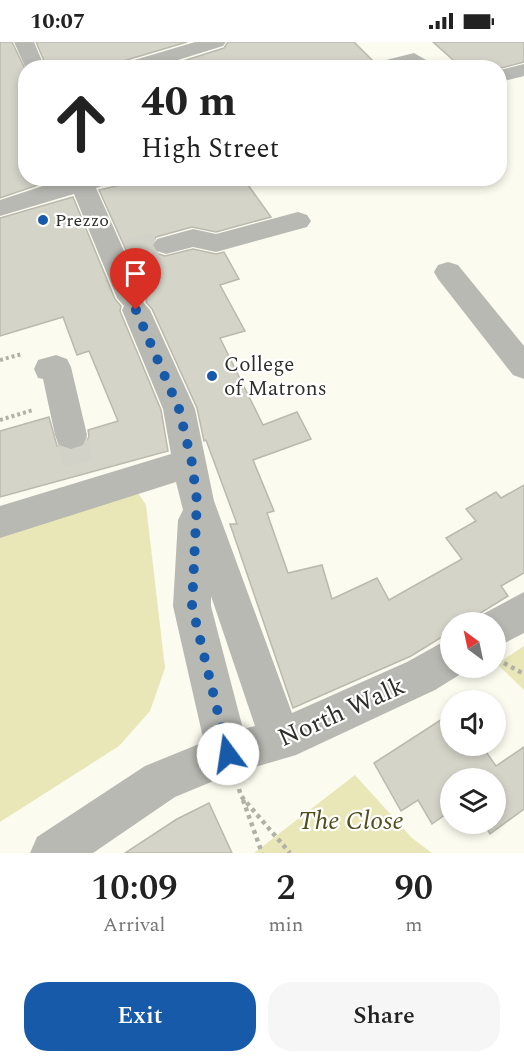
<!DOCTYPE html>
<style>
:root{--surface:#fff;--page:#f6f6f6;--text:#222;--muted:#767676;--accent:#175aaa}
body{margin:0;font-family:Spectral,serif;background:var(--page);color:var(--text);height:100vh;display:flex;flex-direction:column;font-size:22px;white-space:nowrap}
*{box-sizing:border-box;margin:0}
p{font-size:20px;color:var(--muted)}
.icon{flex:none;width:33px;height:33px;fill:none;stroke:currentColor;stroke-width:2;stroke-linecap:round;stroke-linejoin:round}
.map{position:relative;height:811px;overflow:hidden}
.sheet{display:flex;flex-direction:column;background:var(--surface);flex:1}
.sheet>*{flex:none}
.top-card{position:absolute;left:18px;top:18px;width:489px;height:126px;border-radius:24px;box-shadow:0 3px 9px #0003;background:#fff;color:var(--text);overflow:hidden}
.needle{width:39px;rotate:327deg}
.tools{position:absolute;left:440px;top:570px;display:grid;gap:12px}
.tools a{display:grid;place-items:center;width:66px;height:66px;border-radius:50%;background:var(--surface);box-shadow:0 3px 9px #0003;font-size:30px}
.pin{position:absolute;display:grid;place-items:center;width:51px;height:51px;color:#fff;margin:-62px -26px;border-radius:50% 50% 50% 0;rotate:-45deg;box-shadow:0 0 6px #0007}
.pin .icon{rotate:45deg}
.me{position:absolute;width:66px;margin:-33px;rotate:346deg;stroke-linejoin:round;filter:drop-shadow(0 0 4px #0008)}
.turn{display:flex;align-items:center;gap:21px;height:126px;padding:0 24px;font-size:27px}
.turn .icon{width:78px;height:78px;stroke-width:2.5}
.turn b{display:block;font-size:42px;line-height:51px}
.eta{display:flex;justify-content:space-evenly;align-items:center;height:102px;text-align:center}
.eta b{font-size:36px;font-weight:600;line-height:42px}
.action{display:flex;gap:12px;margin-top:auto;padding:12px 24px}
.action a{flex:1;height:69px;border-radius:24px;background:var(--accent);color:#fff;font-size:24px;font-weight:600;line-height:69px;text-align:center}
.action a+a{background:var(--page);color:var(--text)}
.status{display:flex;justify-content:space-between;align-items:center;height:42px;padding:0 30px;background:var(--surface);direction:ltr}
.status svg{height:16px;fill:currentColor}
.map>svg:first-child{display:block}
</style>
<div class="status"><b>10:07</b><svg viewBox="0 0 49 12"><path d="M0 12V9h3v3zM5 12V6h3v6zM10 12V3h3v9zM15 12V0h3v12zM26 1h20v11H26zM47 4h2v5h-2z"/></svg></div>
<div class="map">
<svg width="524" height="811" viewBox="0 0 524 811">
<rect width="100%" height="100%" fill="#fbfbef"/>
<g fill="#e9e7b7">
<polygon points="138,451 146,463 165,626 150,669 119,704 0,780 0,493"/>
<polygon points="524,604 524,648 497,622"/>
<polygon points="355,733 412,796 432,811 254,811"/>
</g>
<g fill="#d4d4c9" stroke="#b9b9ae" stroke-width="1.5">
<polygon points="0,0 12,0 26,29 26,136 58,136 0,156"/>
<polygon points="36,0 187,0 120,20 116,26 47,26"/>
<polygon points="228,0 354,0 373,19 365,26 161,26 224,6"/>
<polygon points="433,0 524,0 524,20 501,26 462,26"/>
<polygon points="150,136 243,136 271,175 216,190 192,185 156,195 151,204 156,211 165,214 193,207 216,212 224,210 239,237 220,243 245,289 220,296 263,383 297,370 311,397 253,418 274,469 267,471 288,531 322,523 332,557 377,536 389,558 462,517 446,496 476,479 466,467 496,450 501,456 524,443 524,531 501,544 508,554 466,580 450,580 450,590 411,614 293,666 230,482 237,482 206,398 204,399 197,366 152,267 146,260 147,255 99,148"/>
<polygon points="73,155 115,257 121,264 120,269 161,368 168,409 0,455 0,389 49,375 57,404 72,409 85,404 89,394 88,388 118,379 89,309 77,313 63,275 0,294 0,176"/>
<polygon points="450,672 450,704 482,704 496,724 524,705 524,767 490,792 484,782 495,782 495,736 450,736 450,769 432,782 418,758 401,769 374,721"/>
<polygon points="209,761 232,811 125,811 177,777"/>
</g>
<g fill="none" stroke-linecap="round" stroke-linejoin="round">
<g stroke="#d2d2c8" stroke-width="30" stroke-dasharray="30 15" stroke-linecap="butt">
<polyline points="128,213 166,203"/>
<polyline points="71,393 80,432"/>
</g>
<g stroke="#b1b1a8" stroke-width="4" stroke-dasharray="3 3" stroke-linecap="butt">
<polyline points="0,318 22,312"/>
<polyline points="0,378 33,368"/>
</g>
<g stroke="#b1b1a8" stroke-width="4.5" stroke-dasharray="4 4" stroke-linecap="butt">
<polyline points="504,621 524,632"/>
<polyline points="239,747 241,754 290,811"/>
<polyline points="243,758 262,811"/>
</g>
<g fill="#b9b9b4" fill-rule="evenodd">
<polygon points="14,0 34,0 45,26 26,27"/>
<polygon points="195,0 226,0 223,4 152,26 118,26 121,22"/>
<polygon points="414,11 440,26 367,26 370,22"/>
<polygon points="524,22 524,34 500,40 500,28"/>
<path d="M67 136H114L111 141 96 146 145 256 143 260 150 268 195 367 214 459 292 671 407 620 450 596V626H466L464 630 435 648 296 713 228 733 175 755 93 811H30L37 795 145 724 204 700 173 564 178 478 183 468 176 440 0 496V464L171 412 163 367 122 268 124 264 117 256 74 152 0 174V158ZM211 554 255 684 243 687 211 564Z"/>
<polygon points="298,170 307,173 311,179 307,185 216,210 193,205 166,212 157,209 153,203 157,197 193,187 216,192"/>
<polygon points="448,220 458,223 524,304 524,337 513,333 438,237 434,230 438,223"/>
<polygon points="56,313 67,317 71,325 87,393 83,403 71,407 59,403 55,393 43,337 38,336 34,327 38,318"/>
<polygon points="524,550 524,591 495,606 495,580 478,580 481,573"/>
</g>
</g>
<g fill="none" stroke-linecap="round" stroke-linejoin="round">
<polyline stroke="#175aaa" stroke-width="10" stroke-dasharray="0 18" points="136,268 179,367 192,421 197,459 192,564 228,712"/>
</g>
<g fill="#175aaa" stroke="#fff" stroke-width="2">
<circle cx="43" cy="178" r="6"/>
<circle cx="212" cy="334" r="6"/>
</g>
<g text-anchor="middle" stroke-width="4.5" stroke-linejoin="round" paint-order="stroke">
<g font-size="18" fill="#2f2f2a" stroke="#fff" text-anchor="start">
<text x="55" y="184">Prezzo</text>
</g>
<g font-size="21" fill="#2f2f2a" stroke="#fff" text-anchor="start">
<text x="224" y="329">College<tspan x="224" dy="24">of Matrons</tspan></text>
</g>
<g font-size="26" fill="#2f2f2a" stroke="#fff">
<text transform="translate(341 669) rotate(-24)" y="9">North Walk</text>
</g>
<g font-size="26" font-style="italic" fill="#514e1c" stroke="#fff">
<text x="351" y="787">The Close</text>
</g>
</g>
</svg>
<div class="tools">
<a><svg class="needle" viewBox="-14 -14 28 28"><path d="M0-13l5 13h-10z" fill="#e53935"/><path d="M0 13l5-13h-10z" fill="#767676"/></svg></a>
<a><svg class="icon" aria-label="sound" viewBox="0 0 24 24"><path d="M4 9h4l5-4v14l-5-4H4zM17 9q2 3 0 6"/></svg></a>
<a><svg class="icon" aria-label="layers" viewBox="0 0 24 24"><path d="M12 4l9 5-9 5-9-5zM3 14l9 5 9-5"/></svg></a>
</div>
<div class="pin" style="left:136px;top:268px;background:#d93025"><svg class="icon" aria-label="arrive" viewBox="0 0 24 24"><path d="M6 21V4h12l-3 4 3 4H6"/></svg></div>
<svg class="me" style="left:228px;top:712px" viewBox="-20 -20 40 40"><circle r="19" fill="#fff"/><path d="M0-13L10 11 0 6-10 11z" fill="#175aaa"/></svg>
<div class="top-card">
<div class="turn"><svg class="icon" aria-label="ahead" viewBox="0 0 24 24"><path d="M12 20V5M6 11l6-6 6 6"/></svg><div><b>40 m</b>High Street</div></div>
</div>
</div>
<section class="sheet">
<div class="eta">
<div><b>10:09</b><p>Arrival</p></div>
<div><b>2</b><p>min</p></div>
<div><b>90</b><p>m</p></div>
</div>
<div class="action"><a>Exit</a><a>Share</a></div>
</section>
